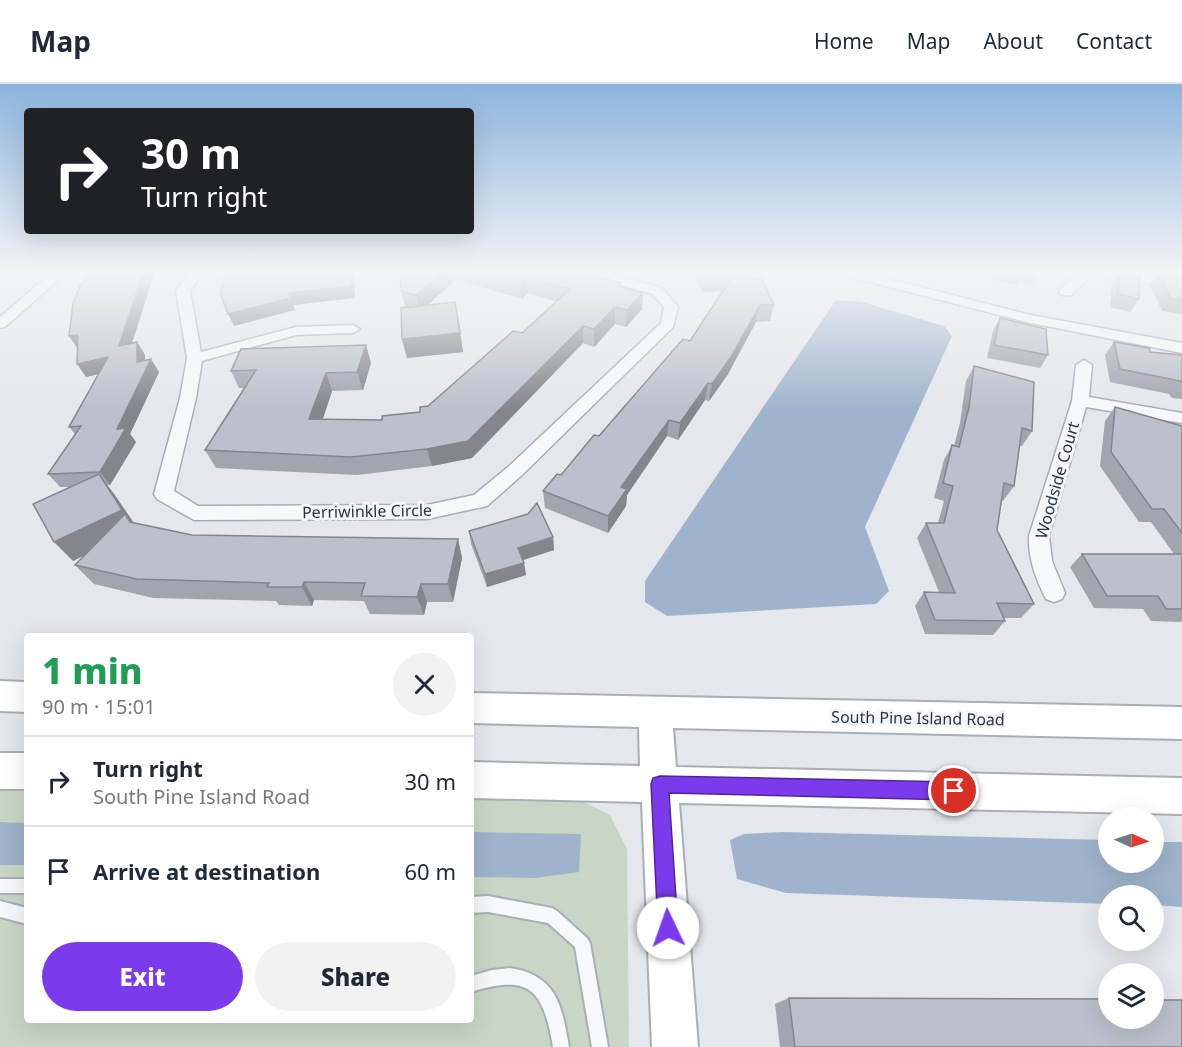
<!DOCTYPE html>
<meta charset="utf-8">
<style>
:root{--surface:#fff;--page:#f2f2f3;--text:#1f2937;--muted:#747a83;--line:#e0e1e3;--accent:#7c3aed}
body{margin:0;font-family:"Noto Sans",sans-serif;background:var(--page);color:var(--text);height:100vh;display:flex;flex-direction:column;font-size:22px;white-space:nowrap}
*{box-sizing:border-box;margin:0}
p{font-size:20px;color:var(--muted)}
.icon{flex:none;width:33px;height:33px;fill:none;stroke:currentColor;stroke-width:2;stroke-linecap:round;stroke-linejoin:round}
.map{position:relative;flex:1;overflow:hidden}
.drawer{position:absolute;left:24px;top:549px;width:450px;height:390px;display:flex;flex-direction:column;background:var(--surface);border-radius:6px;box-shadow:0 6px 24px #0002}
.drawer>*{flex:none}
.hud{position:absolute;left:24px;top:24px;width:450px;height:126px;border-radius:6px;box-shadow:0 6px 24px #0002;background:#202124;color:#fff;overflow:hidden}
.needle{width:39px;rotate:93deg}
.tools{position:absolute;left:1098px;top:723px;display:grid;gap:12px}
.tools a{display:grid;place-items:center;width:66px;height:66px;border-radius:50%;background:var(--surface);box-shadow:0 6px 24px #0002;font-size:30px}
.pin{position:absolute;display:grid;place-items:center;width:51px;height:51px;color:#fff;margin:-26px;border:3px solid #fff;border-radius:50%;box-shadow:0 2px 6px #0007}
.me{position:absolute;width:66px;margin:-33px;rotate:357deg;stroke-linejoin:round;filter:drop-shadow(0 0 4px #0008)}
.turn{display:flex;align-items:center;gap:21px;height:126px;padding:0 18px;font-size:27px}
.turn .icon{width:78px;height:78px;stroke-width:2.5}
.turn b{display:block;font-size:42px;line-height:51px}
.round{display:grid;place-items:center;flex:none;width:63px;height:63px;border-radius:32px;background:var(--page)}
.summary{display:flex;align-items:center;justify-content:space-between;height:102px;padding:0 18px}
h1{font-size:36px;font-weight:800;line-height:45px;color:#1e9e55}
.cta{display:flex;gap:12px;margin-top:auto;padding:12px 18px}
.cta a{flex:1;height:69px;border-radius:36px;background:var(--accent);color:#fff;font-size:24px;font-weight:800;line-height:69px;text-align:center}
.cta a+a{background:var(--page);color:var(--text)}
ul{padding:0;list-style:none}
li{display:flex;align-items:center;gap:18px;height:90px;padding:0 18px;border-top:2px solid var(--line)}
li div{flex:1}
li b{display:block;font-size:22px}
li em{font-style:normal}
header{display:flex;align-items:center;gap:36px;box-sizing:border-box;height:84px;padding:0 30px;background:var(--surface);border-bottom:2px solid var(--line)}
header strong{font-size:28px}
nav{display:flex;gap:33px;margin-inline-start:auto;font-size:21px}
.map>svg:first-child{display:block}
</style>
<header>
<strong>Map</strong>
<nav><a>Home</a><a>Map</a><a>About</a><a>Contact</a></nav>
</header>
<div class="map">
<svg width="1182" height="963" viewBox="0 0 1182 963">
<rect width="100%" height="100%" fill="#e4e7ec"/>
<polygon fill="#c9d6c5" points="0,704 27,705 27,936 471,936 471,712 577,714 610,731 627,765 629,963 0,963"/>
<g fill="#9fb4cc">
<polygon points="836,216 862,218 944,242 952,252 865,443 889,507 876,520 667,532 645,518 645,497"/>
<polygon points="0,738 27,739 27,781 0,781"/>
<polygon points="471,748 581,750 579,788 535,794 471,793"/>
<polygon points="783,748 1108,756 1108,778 1154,778 1154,758 1182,758 1182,823 1154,821 1154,812 1108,812 1108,820 786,809 737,795 730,756 744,750"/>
</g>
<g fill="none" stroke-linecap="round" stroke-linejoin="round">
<g stroke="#a9aeb7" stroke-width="4">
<g id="lane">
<rect x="0" y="795" width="27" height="14"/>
<polygon points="488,812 552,824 557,827 587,854 590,859 608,963 592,963 575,863 548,839 488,828 471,829 471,813"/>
<polygon points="0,817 27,824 27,840 0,833"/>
<path d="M510 884C557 891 562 922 569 963H553C543 905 530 890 471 908V892L492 886Z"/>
</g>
</g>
<g stroke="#a9aeb7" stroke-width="3">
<g id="street">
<polygon points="50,190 65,190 5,243 0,244 0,233"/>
<polygon points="189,190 202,190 190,207 201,268 296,243 353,241 360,245 353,249 296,251 202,277 196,314 174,407 198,422 427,421 474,411 508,383 661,239 664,223 652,210 593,193 592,190 612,190 662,204 678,223 673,243 522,391 487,422 427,435 194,436 157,415 154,410 180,314 187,274 176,207"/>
<polygon points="848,190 870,190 1031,231 1182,259 1182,269 1031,239 850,193"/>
<polygon points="1078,190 1092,190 1071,211 1061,211 1059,208 1061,205"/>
<polygon points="1105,190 1141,190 1182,195 1182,203 1112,194"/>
<path d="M1084 276 1092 281 1089 313 1182 329V339L1086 323 1049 452 1052 477 1065 509 1062 515 1054 518 1046 515C1036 495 1028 475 1029 452L1072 317 1076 281Z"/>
</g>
</g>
<g stroke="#a9aeb7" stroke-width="4">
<g id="secondary">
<polygon points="0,597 27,598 27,628 0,627"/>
<polygon points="471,609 1182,623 1182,655 673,644 676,683 1182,694 1182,730 679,719 698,963 652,963 642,718 471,714 471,678 640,682 639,643 471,639"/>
<rect x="0" y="669" width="27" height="36"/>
</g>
</g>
<use href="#lane" fill="#f7f8fa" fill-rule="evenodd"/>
<use href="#street" fill="#f7f8fa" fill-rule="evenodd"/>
<use href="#secondary" fill="#fff" fill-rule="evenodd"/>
</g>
<g fill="#a1a5ae">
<polygon points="400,190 598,190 598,193 621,203 642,225 626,243 615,240 594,263 583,259 472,374 432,382 357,391 216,384 205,366 244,304 239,304 231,287 366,261 371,279 363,306 332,307 323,335 382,336 420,328 522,249 556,218 528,209 522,215 452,194 453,198 427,221 459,237 463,268 407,274 402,255 405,223 401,207"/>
<polygon points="693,190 747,190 750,195 774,221 770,237 756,238 728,290 709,317 705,316 678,356 667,352 627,411 626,422 608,449 545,424 543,407 561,391 690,257 723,207 703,208"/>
<polygon points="993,190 1037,190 1032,200 1019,197 1017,201 992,195"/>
<polygon points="1119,190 1134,190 1139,215 1130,228 1110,223 1112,199"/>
<polygon points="1156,190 1182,190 1182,230 1162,227 1150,201 1158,190"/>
<polygon points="1000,234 1048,271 1040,284 987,274 993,247"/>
<polygon points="137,258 145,271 145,277 159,288 130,350 136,358 110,401 107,401 114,410 134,439 192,451 458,455 462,474 453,518 427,518 424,531 370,530 364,517 314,516 312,522 279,521 276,517 153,514 94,500 75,481 86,470 73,477 72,403 60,403 48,390 75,350 69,343 98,290 86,293 132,259"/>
<polygon points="1114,258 1150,268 1182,271 1182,315 1172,314 1169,310 1110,298 1105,271"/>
<polygon points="974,282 1032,347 1022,362 1019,362 1014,402 1003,417 1002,417 997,446 1034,520 1021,534 1003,534 1005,537 993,551 925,550 915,522 924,508 939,508 917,454 926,439 938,439 944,417 934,414 944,376 952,361 954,362 960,339 966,297"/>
<polygon points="1115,323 1182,342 1182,538 1151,537 1143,525 1094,524 1070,483 1082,470 1174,470 1151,438 1139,438 1100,382 1105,337"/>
<polygon points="528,430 553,453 554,466 523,476 526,491 487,503 471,460 469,447"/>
<polygon points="789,914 1182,963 780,963 775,920"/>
</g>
<g fill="#83868d">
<polygon points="143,190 154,190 127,275 119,262"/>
<polygon points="260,190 273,190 264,204 259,192"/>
<polygon points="351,190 353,190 354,194 355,214 293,221 295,226 234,242 228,230 288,209"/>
<polygon points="441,190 451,190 453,198 420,228 416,211"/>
<polygon points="527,193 528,209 522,215 520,198"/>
<polygon points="643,209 642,225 626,243 627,226"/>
<polygon points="455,218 463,268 407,274 402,255"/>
<polygon points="760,221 756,238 728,290 709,317 712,300"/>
<polygon points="615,223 615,240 594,263 594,245"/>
<polygon points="583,242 583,259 472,374 432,382 427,365"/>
<polygon points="78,251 78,265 69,252"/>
<polygon points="137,258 145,271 145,287 151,275 159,288 130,350 136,358 110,401 100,388 117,345 137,278"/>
<polygon points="366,261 371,279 363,306 357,288"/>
<polygon points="108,273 116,286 86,293 77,280"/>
<polygon points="326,289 332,307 317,352 309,335"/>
<polygon points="708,299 705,316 678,356 680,339"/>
<polygon points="669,336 667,352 627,411 626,422 608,449 608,432 621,403"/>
<polygon points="99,390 114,410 138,445 73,477 54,458"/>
<polygon points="553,453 554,466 520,477 518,464"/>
<polygon points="458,455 462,474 453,518 448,500"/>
<polygon points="524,479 526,491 487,503 485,490"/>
<polygon points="304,498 314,516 312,522 302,503"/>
<polygon points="421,500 427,518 424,531 417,513"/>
</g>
<g fill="#bbc0ca" stroke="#83868d" stroke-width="1.5">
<polygon points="92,190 143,190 119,262 137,258 137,278 151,275 117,345 126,344 100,388 48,390 81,342 69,343 108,273 77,280 78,251 69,252 73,219 81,200"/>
<polygon points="225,190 260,190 259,192 281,190 351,190 352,202 288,209 291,214 228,230 220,209"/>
<polygon points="400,190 441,190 416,211 401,207"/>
<polygon points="491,190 597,190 594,192 621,199 619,202 643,209 627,226 615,223 594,245 583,242 468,357 427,365 351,373 205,366 256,286 231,287 241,265 366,261 357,288 326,289 309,335 382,336 382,332 420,328 420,323 428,322 513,247 522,249 570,205 527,193 520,198"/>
<polygon points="704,190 747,190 750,195 761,194 774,221 760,221 731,273 712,300 708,299 680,339 669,336 621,403 627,405 608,432 543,407 557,390 561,391 594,351 599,352 683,255 690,257 734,190 705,192"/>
<polygon points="1120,190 1134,190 1140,191 1139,215 1118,210"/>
<polygon points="1159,190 1182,192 1182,216 1171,215"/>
<polygon points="455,218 460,249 402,255 401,224"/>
<polygon points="1000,234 1046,245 1048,271 994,261"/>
<polygon points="1114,258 1149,264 1150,268 1182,271 1182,299 1180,297 1120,285"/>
<polygon points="974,282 1034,298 1032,347 1022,344 1014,402 1004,399 997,446 1034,520 997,519 1005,537 935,536 924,508 955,509 926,439 944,439 953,402 943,399 952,361 959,363 969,323"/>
<polygon points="1115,323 1182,342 1182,449 1164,425 1152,425 1111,368"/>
<polygon points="99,390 122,426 54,458 33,420"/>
<polygon points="537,419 553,453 518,464 524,479 485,490 469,447 528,430"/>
<polygon points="125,430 130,438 192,451 458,455 448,500 421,500 417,513 361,512 365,499 304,498 302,503 267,503 269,499 137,495 75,481"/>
<polygon points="1082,470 1182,470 1182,525 1166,525 1158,512 1107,512"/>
<polygon points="789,914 1108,915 1108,934 1154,934 1154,916 1182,916 1182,963 795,963"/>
</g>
<linearGradient id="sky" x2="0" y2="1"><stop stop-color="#8bb4dd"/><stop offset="0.58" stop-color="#f3f4f6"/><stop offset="1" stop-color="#f3f4f6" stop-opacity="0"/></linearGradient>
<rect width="1182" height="325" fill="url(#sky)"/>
<polygon fill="#7c3aed" stroke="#51269a" stroke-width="1.5" points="660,692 954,698 960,701 962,707 960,713 954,716 669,709 678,844 675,851 668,854 661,851 658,844 651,700 653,694"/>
<g text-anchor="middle" stroke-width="6" stroke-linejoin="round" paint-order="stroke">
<g font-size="16" fill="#2b3445" stroke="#f4f6f9">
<text transform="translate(1057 396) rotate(-74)" y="6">Woodside Court</text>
<text transform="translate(367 427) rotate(-1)" y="6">Perriwinkle Circle</text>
<text transform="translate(918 634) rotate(1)" y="6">South Pine Island Road</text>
</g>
</g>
</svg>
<div class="tools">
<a><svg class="needle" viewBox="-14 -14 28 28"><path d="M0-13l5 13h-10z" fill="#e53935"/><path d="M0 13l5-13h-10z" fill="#747a83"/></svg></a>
<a><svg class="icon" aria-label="search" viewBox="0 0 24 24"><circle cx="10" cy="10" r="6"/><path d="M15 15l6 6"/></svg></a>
<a><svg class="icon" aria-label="layers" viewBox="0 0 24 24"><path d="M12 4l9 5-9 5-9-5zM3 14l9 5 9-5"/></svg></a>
</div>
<div class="pin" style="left:954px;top:707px;background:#d93025"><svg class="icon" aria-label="arrive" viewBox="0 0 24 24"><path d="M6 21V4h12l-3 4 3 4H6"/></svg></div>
<svg class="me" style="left:668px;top:844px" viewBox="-20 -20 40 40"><circle r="19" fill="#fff"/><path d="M0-13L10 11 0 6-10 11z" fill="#7c3aed"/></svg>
<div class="hud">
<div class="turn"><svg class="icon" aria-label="right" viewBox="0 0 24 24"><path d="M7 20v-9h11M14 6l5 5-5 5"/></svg><div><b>30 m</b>Turn right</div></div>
</div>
<section class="drawer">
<div class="summary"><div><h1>1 min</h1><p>90 m · 15:01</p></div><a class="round"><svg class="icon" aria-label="close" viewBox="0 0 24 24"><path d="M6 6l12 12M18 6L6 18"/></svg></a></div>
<ul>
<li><svg class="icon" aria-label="right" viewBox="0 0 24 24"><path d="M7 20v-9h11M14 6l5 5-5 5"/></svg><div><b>Turn right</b><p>South Pine Island Road</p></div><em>30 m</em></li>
<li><svg class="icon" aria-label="arrive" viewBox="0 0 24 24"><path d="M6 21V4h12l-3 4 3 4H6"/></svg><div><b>Arrive at destination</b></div><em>60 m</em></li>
</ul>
<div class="cta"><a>Exit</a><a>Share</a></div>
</section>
</div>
